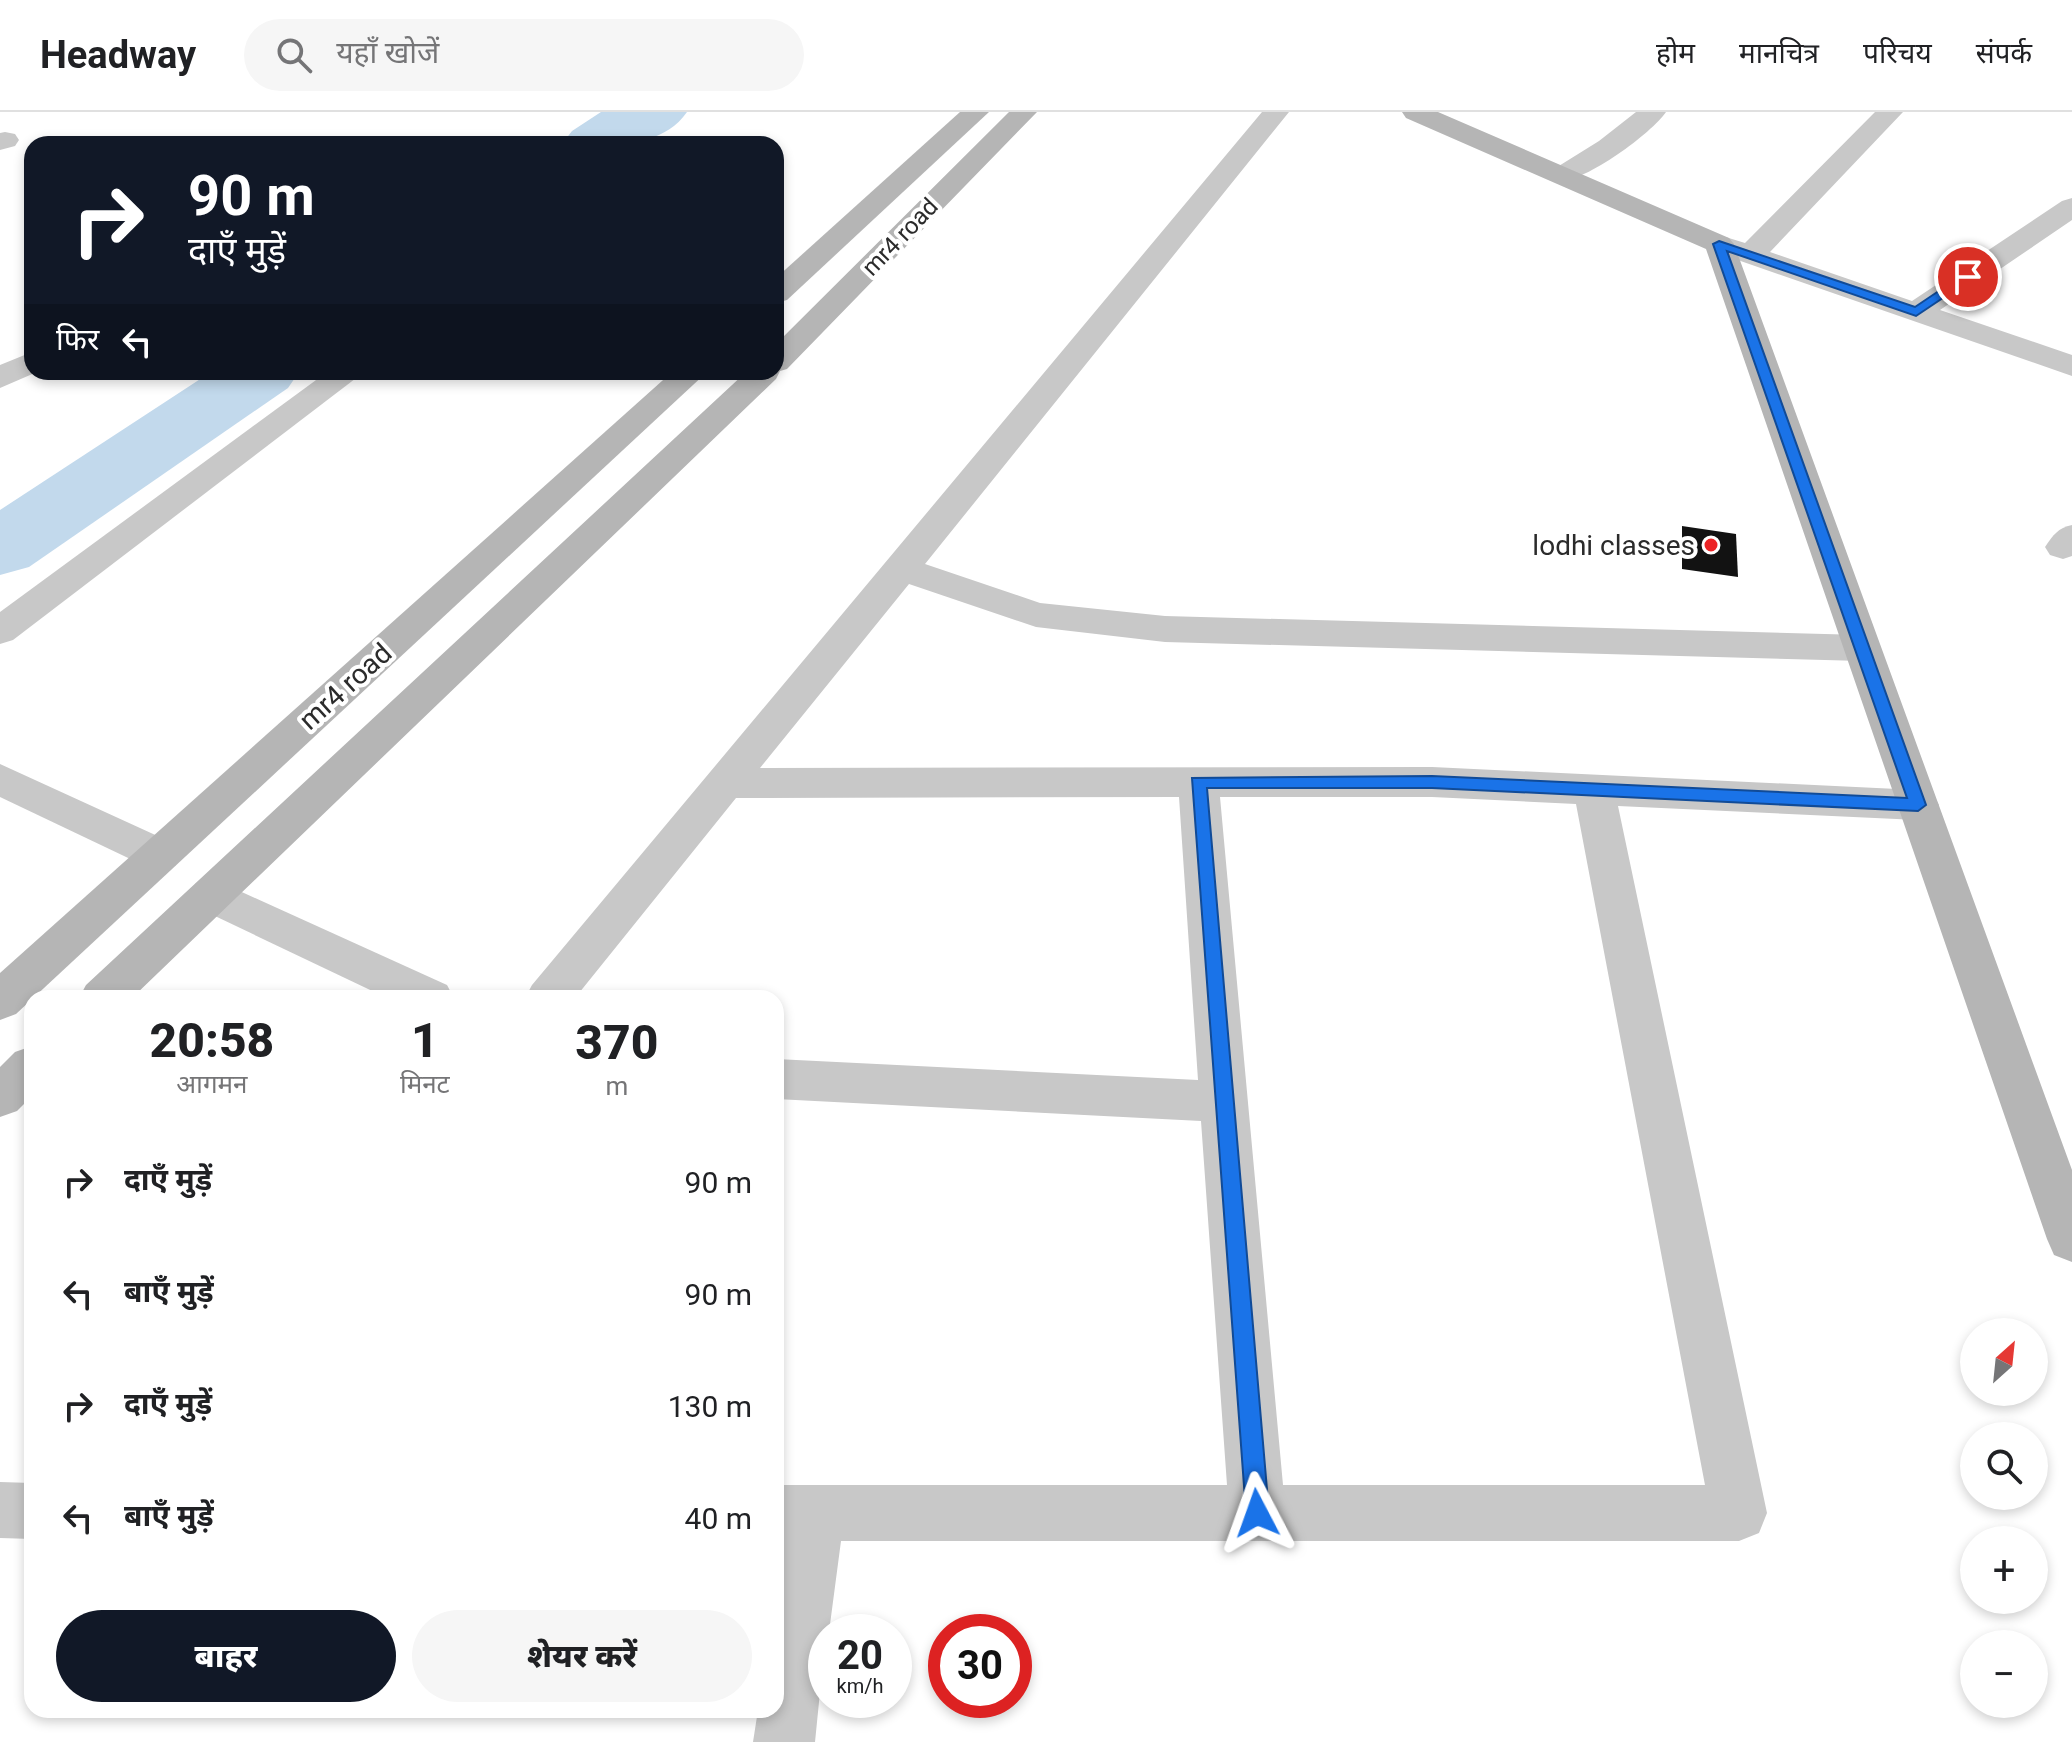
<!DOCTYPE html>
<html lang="hi">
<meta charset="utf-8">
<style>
:root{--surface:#fff;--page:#f6f6f6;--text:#202124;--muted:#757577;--line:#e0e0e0;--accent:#111827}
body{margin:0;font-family:Roboto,"Noto Sans Devanagari",sans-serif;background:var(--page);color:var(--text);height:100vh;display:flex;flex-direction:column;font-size:30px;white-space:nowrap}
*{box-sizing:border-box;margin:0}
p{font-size:26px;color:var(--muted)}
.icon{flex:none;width:44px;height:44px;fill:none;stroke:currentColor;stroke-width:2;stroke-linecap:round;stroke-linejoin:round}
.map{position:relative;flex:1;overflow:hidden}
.details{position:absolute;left:24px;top:878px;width:760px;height:728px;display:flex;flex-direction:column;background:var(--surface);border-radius:24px;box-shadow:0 4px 12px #0003}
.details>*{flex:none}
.hud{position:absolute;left:24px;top:24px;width:760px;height:244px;border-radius:24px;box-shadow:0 4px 12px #0003;background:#111827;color:#fff;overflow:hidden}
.needle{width:52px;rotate:27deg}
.tools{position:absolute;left:1960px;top:1206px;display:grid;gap:16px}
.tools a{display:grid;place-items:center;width:88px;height:88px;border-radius:50%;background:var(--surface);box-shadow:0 4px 12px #0003;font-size:40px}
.speed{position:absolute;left:808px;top:1502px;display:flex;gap:16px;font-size:40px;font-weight:700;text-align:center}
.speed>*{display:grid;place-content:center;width:104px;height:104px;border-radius:50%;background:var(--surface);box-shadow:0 4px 12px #0003;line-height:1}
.speed small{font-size:20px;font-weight:400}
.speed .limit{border:12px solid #d22;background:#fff;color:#111}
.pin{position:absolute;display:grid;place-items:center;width:68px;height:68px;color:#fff;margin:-34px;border:4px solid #fff;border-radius:50%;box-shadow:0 2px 8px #0007}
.me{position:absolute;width:88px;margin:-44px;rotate:356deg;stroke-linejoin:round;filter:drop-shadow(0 0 6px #0008)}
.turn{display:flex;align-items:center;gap:28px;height:168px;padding:0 32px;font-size:36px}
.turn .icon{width:104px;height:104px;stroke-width:2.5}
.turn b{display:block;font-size:56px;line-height:68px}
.then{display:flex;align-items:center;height:76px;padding:0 32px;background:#0003;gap:16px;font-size:30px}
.eta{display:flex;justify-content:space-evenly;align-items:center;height:136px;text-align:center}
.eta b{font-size:48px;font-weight:800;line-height:56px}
.cta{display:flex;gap:16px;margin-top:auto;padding:16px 32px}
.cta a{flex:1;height:92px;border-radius:48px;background:var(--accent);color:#fff;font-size:32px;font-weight:800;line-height:92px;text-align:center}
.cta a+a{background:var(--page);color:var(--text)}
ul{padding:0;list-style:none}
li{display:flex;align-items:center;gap:24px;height:112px;padding:0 32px}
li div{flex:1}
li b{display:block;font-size:30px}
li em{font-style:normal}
header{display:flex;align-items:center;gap:48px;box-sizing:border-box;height:112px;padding:0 40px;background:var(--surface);border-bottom:2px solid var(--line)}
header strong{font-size:38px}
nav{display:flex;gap:44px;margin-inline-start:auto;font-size:28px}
.search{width:560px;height:72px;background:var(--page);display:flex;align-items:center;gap:20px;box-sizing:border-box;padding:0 28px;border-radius:44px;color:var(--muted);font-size:30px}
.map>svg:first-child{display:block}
</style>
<header>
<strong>Headway</strong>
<div class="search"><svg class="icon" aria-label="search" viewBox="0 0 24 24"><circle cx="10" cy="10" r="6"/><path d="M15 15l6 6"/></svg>यहाँ खोजें</div>
<nav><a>होम</a><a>मानचित्र</a><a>परिचय</a><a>संपर्क</a></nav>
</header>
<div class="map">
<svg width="2072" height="1630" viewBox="0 0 2072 1630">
<rect width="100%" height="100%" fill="#fff"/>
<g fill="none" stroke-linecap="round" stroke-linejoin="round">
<g fill="#c2d9ec" fill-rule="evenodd">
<path d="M601 0H687C660 39 604 32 562 32L572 19Z"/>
<polygon points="211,260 299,260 288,276 29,455 0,463 0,398"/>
</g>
</g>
<polygon fill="#121212" points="1682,414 1736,422 1738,465 1682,457"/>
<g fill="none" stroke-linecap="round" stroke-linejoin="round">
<g fill="#c8c8c8" fill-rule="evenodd">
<path d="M1262 0H1289L925 452 1040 491 1165 504 1862 523 1875 527 1881 536 1875 545 1862 549 1165 530 1036 515 909 472 760 656 1432 655 1918 678 1933 682 1939 693 1933 704 1918 708 1618 694 1767 1401 1759 1421 1739 1429H841L829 1520H826L815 1630H753L758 1598H776V1479L784 1429H776V1373H1227L1201 1009 776 987V947L1198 968 1179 685 736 686 575 886H525L532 873ZM1220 685H1432L1576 692 1705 1373H1283Z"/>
<path d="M1636 0H1666C1651 22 1579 75 1554 69L1550 63 1554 57 1599 29Z"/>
<polygon points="1875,0 1903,0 1770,140 1912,189 2062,89 2072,86 2072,108 1940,198 2072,243 2072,264 1709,138 1704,132 1709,126 1719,123 1745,131"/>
<polygon points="5,20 15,22 19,28 15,34 0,38 0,21"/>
<polygon points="32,240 32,260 37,260 0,276 0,253"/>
<polygon points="327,260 364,260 13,528 0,532 0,500"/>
<path d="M2072 413V444L2063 447 2050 443 2045 435C2053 423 2058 416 2072 413Z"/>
<polygon points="0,652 175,732 181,743 175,754 160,759 145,754 0,685"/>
<polygon points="211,766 447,873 454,886 387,886 196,795 189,783 196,771"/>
<polygon points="0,1370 32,1371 32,1427 0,1426"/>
</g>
<g fill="#b5b5b5" fill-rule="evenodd">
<polygon points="960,0 989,0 787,188 776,191 776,166"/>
<polygon points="1009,0 1037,0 787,257 780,259 776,267 132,886 79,886 86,873 746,260 776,260 776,232"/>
<polygon points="1402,0 1438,0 1729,126 1734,132 2072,1058 2072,1150 2054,1143 2047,1127 1706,137 1406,6"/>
<polygon points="672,260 707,260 16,902 0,908 0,861"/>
<polygon points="32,934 32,984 17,999 0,1005 0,955 15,940"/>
</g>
</g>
<polygon fill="#1a73e8" stroke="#114b97" stroke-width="2" points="1719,129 1915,195 1964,162 1974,165 1916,204 1727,139 1926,693 1918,699 1432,676 1207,676 1269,1401 1265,1410 1257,1413 1249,1410 1246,1401 1192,666 1432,664 1907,686 1713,132"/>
<circle fill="#ec2426" stroke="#fff" stroke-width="3" cx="1711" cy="433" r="8"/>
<g text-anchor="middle" stroke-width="8" stroke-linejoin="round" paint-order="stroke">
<g font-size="24" fill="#2b2b2b" stroke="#fff">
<text transform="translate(900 125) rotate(-46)" y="8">mr4 road</text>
</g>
<g font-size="28" fill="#2b2b2b" stroke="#fff" text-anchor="end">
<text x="1695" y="443">lodhi classes</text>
</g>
<g font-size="28" fill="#2b2b2b" stroke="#fff">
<text transform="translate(345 574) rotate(-42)" y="10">mr4 road</text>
</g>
</g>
</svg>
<div class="tools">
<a><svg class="needle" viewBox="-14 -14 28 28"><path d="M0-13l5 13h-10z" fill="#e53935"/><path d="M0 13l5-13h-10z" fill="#757577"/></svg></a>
<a><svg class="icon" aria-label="search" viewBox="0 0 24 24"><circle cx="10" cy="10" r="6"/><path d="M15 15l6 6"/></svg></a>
<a>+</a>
<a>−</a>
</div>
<div class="speed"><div>20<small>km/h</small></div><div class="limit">30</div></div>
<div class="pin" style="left:1968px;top:165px;background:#d93025"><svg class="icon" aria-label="arrive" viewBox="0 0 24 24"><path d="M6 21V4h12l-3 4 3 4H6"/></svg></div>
<svg class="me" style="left:1257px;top:1401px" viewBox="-20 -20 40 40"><path d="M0-17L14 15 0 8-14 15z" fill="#1a73e8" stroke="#fff" stroke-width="4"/></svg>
<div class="hud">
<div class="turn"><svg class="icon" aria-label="right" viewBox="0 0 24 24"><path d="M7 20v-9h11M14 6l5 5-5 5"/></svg><div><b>90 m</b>दाएँ मुड़ें</div></div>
<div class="then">फिर<svg class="icon" aria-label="left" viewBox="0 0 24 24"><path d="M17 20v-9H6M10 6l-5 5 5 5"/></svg></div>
</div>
<section class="details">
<div class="eta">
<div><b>20:58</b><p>आगमन</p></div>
<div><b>1</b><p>मिनट</p></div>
<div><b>370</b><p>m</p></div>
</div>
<ul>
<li><svg class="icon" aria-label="right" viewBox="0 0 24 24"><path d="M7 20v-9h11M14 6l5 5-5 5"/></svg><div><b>दाएँ मुड़ें</b></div><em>90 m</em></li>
<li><svg class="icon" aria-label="left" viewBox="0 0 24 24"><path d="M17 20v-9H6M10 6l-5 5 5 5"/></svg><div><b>बाएँ मुड़ें</b></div><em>90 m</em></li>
<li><svg class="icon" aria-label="right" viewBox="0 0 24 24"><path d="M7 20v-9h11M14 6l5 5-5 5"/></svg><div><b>दाएँ मुड़ें</b></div><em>130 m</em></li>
<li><svg class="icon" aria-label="left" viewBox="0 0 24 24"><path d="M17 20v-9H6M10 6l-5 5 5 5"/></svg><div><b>बाएँ मुड़ें</b></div><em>40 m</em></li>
</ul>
<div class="cta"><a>बाहर</a><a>शेयर करें</a></div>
</section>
</div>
